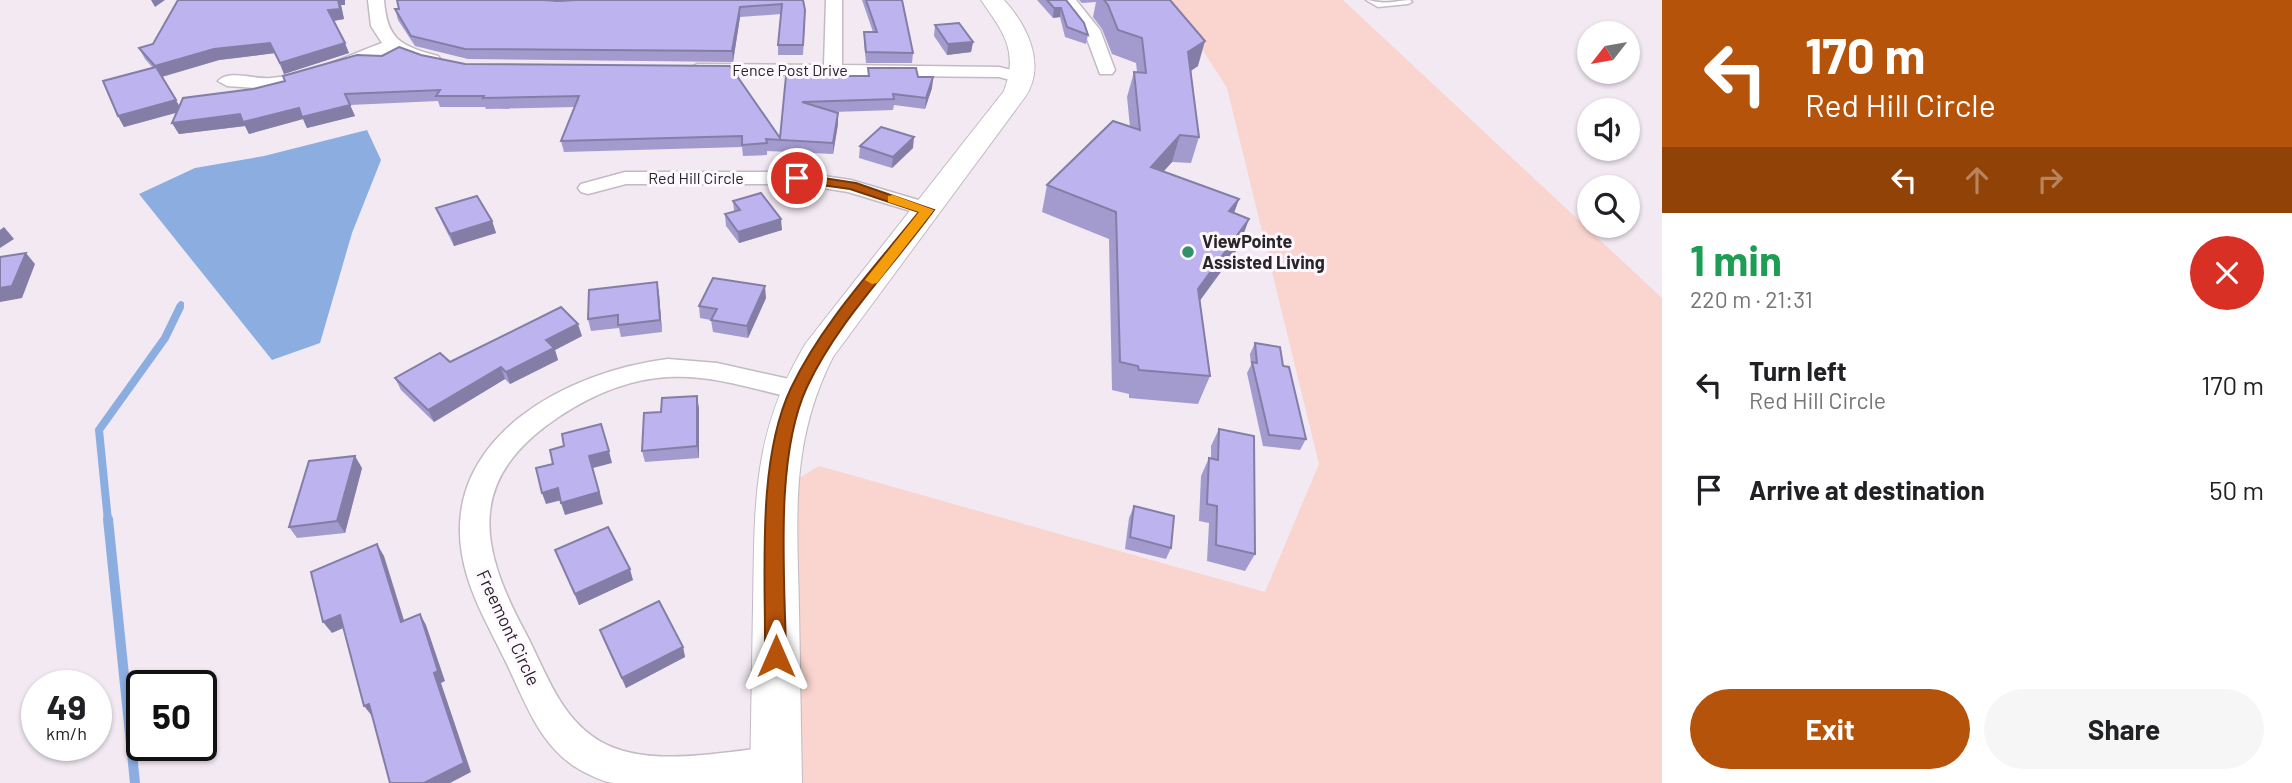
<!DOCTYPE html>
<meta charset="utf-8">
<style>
:root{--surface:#fff;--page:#f6f6f6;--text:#202124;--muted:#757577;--accent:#b45309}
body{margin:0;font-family:Barlow,sans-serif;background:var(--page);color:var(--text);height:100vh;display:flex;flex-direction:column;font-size:26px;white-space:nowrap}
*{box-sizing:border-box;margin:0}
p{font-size:23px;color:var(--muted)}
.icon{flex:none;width:38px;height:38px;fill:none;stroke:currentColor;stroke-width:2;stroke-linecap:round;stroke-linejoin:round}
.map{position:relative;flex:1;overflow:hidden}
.drawer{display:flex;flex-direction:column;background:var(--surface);width:630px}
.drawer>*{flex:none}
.hud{background:#b45309;color:#fff;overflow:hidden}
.needle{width:46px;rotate:239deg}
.controls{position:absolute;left:1577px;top:21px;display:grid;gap:14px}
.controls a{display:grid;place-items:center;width:63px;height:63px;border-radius:50%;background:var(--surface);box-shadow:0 2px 5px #0004;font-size:35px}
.speed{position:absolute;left:21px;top:670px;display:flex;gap:14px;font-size:35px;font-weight:700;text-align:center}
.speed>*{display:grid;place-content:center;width:91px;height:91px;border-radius:50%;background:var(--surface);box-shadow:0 2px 5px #0004;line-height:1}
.speed small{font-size:18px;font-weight:400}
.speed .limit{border:4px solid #111;border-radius:10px;background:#fff;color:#111}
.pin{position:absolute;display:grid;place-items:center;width:60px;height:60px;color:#fff;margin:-30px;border:4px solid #fff;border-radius:50%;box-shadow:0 2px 7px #0007}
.me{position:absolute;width:77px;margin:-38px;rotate:0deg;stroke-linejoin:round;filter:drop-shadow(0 0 5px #0008)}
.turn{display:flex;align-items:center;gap:24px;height:147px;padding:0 28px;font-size:32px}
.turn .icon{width:91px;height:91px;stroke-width:2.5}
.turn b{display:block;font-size:49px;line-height:60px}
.lanes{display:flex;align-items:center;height:66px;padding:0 28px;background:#0003;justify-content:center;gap:35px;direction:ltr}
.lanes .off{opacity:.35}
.round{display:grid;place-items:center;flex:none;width:74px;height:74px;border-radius:37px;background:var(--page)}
.overview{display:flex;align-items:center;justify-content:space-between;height:119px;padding:0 28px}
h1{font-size:42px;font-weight:700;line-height:52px;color:#1e9e55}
.cta{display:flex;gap:14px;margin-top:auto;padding:14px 28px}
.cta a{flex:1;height:80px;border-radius:42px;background:var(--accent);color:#fff;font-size:28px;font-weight:700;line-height:80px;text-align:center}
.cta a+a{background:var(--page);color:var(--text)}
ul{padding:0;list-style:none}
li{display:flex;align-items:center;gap:21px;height:105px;padding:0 28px}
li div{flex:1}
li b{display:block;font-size:26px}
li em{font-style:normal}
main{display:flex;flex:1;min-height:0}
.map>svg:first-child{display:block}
</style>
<main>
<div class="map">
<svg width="1662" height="783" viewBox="0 0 1662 783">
<rect width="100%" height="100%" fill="#f2e9f3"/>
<polygon fill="#fad4ce" points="1165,0 1343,0 1662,298 1662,783 775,783 776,492 819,466 1265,592 1319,464 1227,88 1190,30"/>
<polygon fill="#8bade0" points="367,130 381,160 352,233 320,343 272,360 139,194 195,168 264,156"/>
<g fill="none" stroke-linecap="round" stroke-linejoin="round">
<polyline stroke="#8bade0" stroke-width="6" points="179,309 181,304"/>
<polyline stroke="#8bade0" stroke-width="8" points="108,521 99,430 165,338 180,307"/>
<polyline stroke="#8bade0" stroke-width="10" points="108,519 135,783"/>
<g stroke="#c3bac4" stroke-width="3">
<path id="lane" d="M1366 0C1371 0 1374 2 1379 2 1389 4 1400 0 1410 0L1412 2 1408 4 1378 7Z"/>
</g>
<g stroke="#c3bac4" stroke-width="3">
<g id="street">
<path d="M368 0H384C387 41 402 46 438 56L441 60 438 64H426L392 51 306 82 270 89 227 86 218 81C229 69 256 80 271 78 309 75 347 56 382 43L371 26Z"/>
<polygon points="826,0 842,0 842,65 999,67 1028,74 1031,78 1022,83 999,77 697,74 688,69 697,64 824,65"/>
<polygon points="1060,0 1076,0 1100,30 1115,70 1112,74 1100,74 1084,31"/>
<polygon points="625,172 797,172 851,180 935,205 938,210 935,215 927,216 848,192 797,184 626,184 588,194 581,192 578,188 581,184"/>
<path d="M668 359 717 363 807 383 811 390 807 397 798 399C756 390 712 374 668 377 629 379 592 395 560 416 468 477 477 542 524 630 544 667 557 711 592 736 630 764 687 757 731 752 751 750 769 745 788 753L793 766 788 779 778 783C741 783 704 783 667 783 649 783 630 783 614 783 604 782 592 776 584 772 540 749 526 703 506 662 489 627 468 592 462 554 442 436 569 371 668 359Z"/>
</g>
</g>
<g stroke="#c3bac4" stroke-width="2">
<path id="secondary" d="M981 0H1004C1027 25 1047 65 1025 97L833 357C790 442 797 515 799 607 800 666 801 724 802 783H750C751 724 752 665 753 606 755 505 751 434 806 343L1004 91C1019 50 1003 32 981 0Z"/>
</g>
<use href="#lane" fill="#fff" fill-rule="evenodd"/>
<use href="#street" fill="#fff" fill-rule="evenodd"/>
<use href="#secondary" fill="#fff" fill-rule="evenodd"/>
</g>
<g fill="#a39bce">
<polygon points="178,0 345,0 345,5 341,5 344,19 334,21 349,53 284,74 275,53 219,60 162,77 179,106 253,89 382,56 421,55 780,138 786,76 868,76 868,68 918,77 933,77 932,88 925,109 894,105 893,110 834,112 838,124 833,154 767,151 767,155 743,156 742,147 564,152 561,141 575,107 486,109 485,107 440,107 438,101 350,105 355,116 307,128 303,119 249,134 245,126 179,134 172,123 176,113 124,127 118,116 153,68 145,59 139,48 153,44"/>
<polygon points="803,0 805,20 803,55 778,55 778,45 781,14 740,17 733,62 468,59 415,46 398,20 395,9 557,1"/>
<polygon points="862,0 902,0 913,53 912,63 866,63 864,43 864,32 873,32"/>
<polygon points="1037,0 1066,0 1088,35 1086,44 1065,37 1060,17 1053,18"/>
<polygon points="1079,0 1170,0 1198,66 1191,71 1199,137 1191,163 1172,162 1163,172 1239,199 1234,213 1239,247 1200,300 1210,376 1198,404 1129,398 1129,394 1112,390 1109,239 1042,212 1047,185 1130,127 1127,97 1134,72 1137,72 1136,63 1112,54 1102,29 1093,17 1096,2 1082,3"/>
<polygon points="935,25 973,42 971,52 947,55 934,36"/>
<polygon points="860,146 913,148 892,168 859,158"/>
<polygon points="733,201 782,230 739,243 726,226 725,214 734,211"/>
<polygon points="436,208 492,221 496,233 454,246 441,220"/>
<polygon points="657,282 659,294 662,332 621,337 619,328 591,331 588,319"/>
<polygon points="766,298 748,338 713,332 711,320 700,318 699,306"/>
<polygon points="582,336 555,350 558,360 510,384 505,379 434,422 401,390 395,378 450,362"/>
<polygon points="1255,343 1283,366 1306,439 1300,450 1263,446 1247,373 1251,365 1250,354"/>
<polygon points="699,408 699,458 645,462 642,451 661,412"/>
<polygon points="1219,429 1255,554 1245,571 1207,561 1209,523 1199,521 1201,476 1209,458 1211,459 1211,446"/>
<polygon points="362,468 345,533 297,538 289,527"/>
<polygon points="1134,506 1171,548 1166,559 1125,549 1129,518"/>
<polygon points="555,550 633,580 579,605"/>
<polygon points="600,630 683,647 685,657 626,688 604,641"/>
</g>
<g fill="#847ea7">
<polygon points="151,0 165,0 155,7"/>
<polygon points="338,0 345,0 345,5 341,5 344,19 332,21 328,10"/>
<polygon points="740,7 740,17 733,62 732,51"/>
<polygon points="1054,8 1061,8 1060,17 1053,18"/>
<polygon points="1205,41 1198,66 1181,77 1188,52"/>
<polygon points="973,42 971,52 947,55 948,44"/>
<polygon points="270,43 275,53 219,60 161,77 155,66 214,49"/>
<polygon points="345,43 349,53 284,74 280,63"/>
<polygon points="933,77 932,88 925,109 926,98"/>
<polygon points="176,100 182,111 124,127 118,116"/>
<polygon points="350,105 355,116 307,128 303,119 249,134 245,126 179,134 172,123 299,108"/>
<polygon points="838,113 838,124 833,154 833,143"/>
<polygon points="1180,135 1172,162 1143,194 1151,167"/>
<polygon points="914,137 913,148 892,168 893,157"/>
<polygon points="1239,199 1229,226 1229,211"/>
<polygon points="781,219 782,230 739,243 738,232"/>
<polygon points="1249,219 1239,247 1188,317 1198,289"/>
<polygon points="492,221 496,233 454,246 450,234"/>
<polygon points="4,227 14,239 0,248 0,230"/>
<polygon points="26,253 35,264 22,298 0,302 0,288"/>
<polygon points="657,282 659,294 662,332 660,320"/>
<polygon points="765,286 766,298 748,338 747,326"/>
<polygon points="578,324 582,336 555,350 558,360 510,384 506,372 546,340"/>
<polygon points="501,367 505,379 434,422 428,410"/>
<polygon points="697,396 699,408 699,458 697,446"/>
<polygon points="609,451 612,463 593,468 603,504 565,515 561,503 589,456"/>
<polygon points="355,456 362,468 345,533 337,521"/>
<polygon points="558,488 562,500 546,504 542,493"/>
<polygon points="377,544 384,556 408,633 401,622"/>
<polygon points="630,569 633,580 579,605 575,594"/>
<polygon points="420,614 426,625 445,681 441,683 471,772 450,783 424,783 434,673"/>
<polygon points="340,615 348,626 332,633 323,622"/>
<polygon points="683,647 685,657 626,688 622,678"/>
<polygon points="369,704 377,714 372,716 364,706"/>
</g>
<g fill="#bdb4ef" stroke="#847ea7" stroke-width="2">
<polygon points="178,0 338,0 340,9 328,10 345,43 280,63 270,43 214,49 155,66 139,48 153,44"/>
<polygon points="397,0 544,0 557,1 577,0 803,0 805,10 803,45 778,45 782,4 740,7 732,51 465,49 411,36 395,9 399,9"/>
<polygon points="866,0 902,0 913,53 866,52 864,32 877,32"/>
<polygon points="1047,0 1066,0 1084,23 1088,35 1067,27 1061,8 1054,8"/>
<polygon points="1104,0 1170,0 1205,41 1188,52 1199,137 1180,135 1151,167 1239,199 1229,211 1249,219 1198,289 1210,376 1139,370 1138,366 1120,362 1116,212 1047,185 1113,121 1140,130 1134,72 1146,73 1142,38 1118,30 1108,5"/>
<polygon points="959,23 973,42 948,44 935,25"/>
<polygon points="399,47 421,55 465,64 730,66 780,138 786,76 869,76 868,68 916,68 918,77 933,77 926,98 893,94 894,99 802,102 838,113 833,143 766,139 767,143 742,145 742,136 561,141 579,96 483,98 484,96 436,96 440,90 345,94 350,105 302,117 299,108 243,122 240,114 172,123 183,98 253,89 285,81 283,76 357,55 382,56"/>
<polygon points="156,67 176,100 118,116 103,81"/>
<polygon points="881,127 914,137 893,157 860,146"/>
<polygon points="761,193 781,219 738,232 725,214 740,210 733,201"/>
<polygon points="477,196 492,221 450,234 436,208"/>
<polygon points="26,253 12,286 0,288 0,257"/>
<polygon points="713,278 765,286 747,326 711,320 717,309 699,306"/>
<polygon points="657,282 660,320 618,325 618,315 588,319 589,290"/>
<polygon points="561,307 578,324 546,340 554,348 506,372 501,367 428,410 395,378 440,353 450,362"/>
<polygon points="1255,343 1280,347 1283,366 1289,367 1306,439 1269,435 1252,362 1257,363"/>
<polygon points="697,396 697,446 642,451 644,413 661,412 662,398"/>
<polygon points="601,424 609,451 589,456 599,492 561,503 558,488 542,493 536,468 553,464 550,450 564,446 562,434"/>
<polygon points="1219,429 1254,436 1255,554 1216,545 1217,506 1207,504 1209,458 1218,460"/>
<polygon points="355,456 337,521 289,527 309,461"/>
<polygon points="1134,506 1174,516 1171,548 1130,537"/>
<polygon points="608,527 630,569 575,594 555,550"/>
<polygon points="377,544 401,622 420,614 438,671 434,673 464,763 424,783 390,783 369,704 364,706 340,615 323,622 311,572"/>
<polygon points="659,601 683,647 622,678 600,630"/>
</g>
<path fill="#b45309" stroke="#753606" stroke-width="2" d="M797 174 856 183 934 210C891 269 838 321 807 387 774 458 785 578 786 656L783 663 776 666 768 663 765 656C766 576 756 462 791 388 822 323 874 268 919 212L850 189 793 181 791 178Z"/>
<polygon fill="#f59e0b" points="893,195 934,210 877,283 872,284 865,280 919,212 888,202 888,196"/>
<circle fill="#31916a" stroke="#fdf7fe" stroke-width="2.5" cx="1188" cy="252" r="7"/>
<g text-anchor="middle" stroke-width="6" stroke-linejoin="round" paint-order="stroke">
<g font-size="16" fill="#292529" stroke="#fdf7fe">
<text x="790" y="76">Fence Post Drive</text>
<text x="696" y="184">Red Hill Circle</text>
</g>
<g font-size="18" font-weight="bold" fill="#292529" stroke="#fdf7fe" text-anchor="start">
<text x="1202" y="248">ViewPointe<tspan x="1202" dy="21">Assisted Living</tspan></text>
</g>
<g font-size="18" fill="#292529" stroke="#fdf7fe">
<text transform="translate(508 628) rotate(65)" y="6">Freemont Circle</text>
</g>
</g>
</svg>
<div class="controls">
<a><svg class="needle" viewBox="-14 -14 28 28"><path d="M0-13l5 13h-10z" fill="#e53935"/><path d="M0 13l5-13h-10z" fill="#757577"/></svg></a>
<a><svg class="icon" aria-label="sound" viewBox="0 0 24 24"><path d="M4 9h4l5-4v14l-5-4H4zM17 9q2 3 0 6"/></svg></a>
<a><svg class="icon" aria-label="search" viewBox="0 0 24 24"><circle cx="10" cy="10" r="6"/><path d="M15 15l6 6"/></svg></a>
</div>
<div class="speed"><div>49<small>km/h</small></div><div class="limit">50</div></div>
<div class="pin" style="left:797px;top:178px;background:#d93025"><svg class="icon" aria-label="arrive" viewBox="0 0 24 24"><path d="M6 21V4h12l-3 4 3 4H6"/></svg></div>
<svg class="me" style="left:776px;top:656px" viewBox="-20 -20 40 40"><path d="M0-17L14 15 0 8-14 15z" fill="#b45309" stroke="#fff" stroke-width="4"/></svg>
</div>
<section class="drawer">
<div class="hud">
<div class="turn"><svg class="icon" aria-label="left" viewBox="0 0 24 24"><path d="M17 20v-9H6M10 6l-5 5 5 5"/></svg><div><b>170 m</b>Red Hill Circle</div></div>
<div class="lanes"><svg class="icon" aria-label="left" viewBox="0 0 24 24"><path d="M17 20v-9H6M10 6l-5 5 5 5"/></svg><svg class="icon off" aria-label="ahead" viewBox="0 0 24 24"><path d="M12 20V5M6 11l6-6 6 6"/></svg><svg class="icon off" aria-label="right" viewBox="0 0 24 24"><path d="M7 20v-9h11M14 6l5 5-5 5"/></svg></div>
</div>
<div class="overview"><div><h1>1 min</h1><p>220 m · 21:31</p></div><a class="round" style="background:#d93025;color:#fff"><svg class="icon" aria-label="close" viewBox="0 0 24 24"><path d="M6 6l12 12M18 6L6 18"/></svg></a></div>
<ul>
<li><svg class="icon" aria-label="left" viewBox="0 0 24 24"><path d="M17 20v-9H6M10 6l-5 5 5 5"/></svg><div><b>Turn left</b><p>Red Hill Circle</p></div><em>170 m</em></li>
<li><svg class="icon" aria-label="arrive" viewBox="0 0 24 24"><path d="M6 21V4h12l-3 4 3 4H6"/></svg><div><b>Arrive at destination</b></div><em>50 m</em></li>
</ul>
<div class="cta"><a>Exit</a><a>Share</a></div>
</section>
</main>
